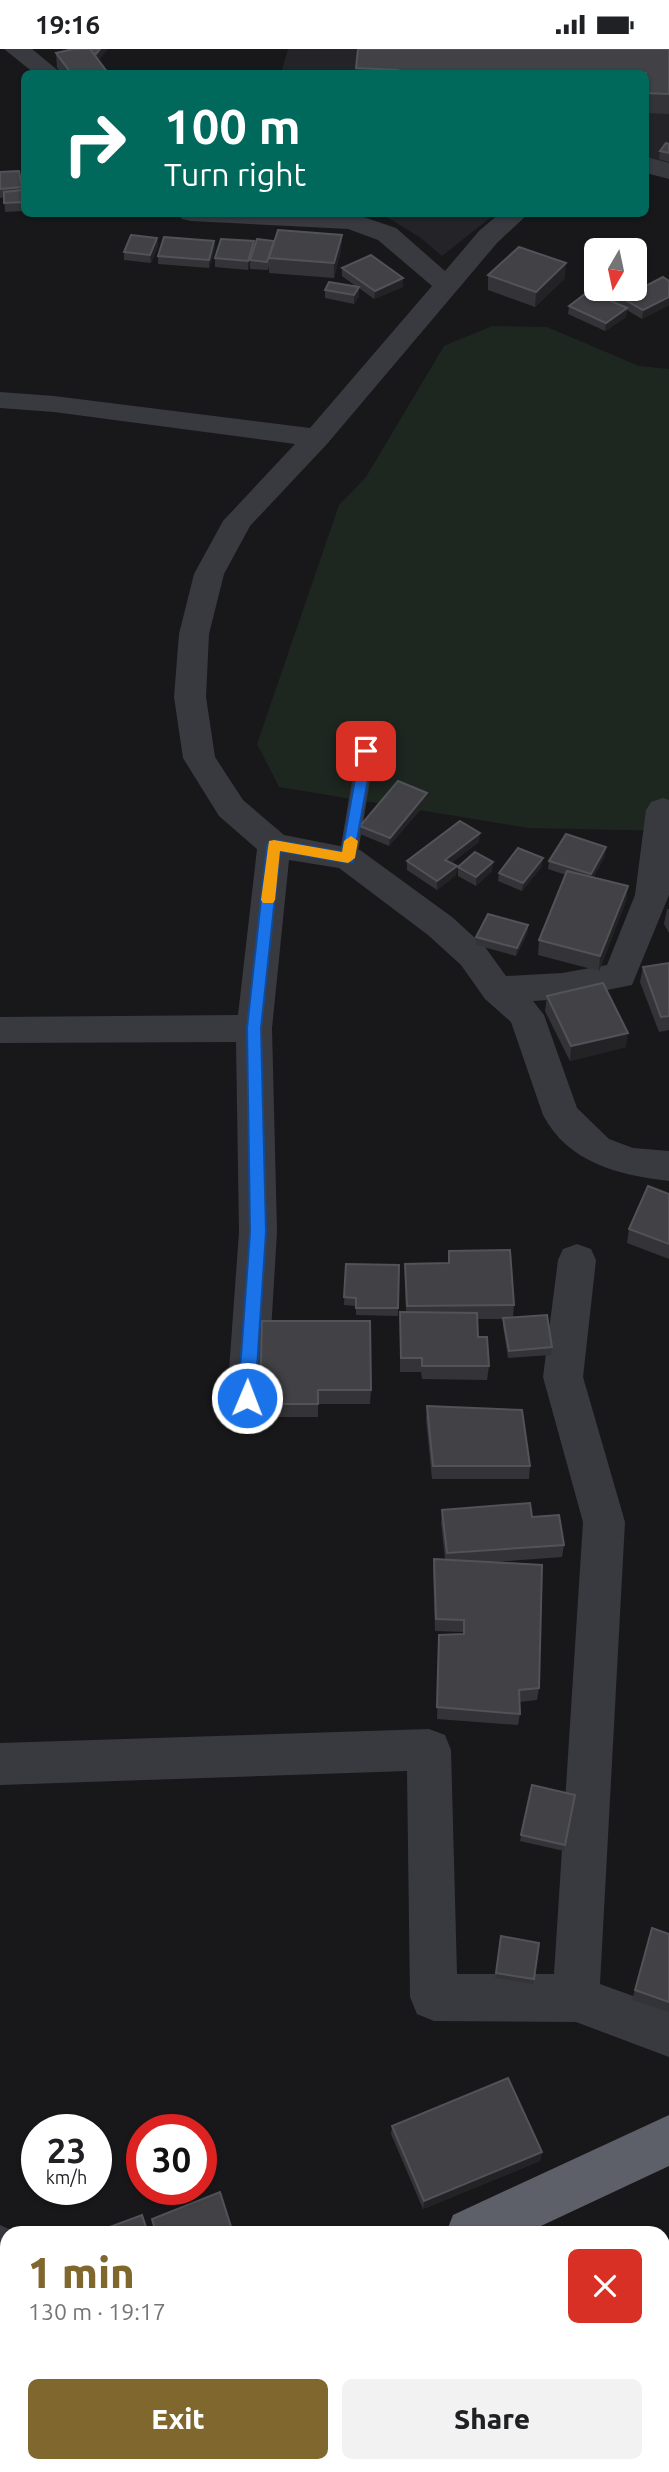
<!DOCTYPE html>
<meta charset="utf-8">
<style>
:root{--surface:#fff;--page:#f2f2f2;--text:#202124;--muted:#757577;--accent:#7f672d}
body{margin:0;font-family:Ubuntu,sans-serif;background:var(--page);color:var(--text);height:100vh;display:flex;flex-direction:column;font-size:26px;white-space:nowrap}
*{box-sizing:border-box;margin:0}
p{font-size:23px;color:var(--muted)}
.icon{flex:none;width:38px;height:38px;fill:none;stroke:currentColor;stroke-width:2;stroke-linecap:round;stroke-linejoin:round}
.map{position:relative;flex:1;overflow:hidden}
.sheet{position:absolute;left:0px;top:2177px;width:670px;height:247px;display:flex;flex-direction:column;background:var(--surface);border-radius:21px 21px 0 0;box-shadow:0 2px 5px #0004}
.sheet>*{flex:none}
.hud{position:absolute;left:21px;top:21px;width:628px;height:147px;border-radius:10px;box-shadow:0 2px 5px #0004;background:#00695c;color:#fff;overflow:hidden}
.needle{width:46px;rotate:189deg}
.buttons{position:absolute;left:584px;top:189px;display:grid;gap:14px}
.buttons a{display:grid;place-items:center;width:63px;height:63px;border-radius:10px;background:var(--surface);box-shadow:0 2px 5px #0004;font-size:35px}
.speed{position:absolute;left:21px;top:2065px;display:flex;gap:14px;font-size:35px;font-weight:700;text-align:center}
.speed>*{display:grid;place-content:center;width:91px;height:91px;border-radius:50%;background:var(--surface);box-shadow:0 2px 5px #0004;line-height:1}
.speed small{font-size:18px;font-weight:400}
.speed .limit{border:10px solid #d22;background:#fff;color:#111}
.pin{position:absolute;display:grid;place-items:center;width:60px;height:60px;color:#fff;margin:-30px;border-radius:14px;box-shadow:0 4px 10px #0006}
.me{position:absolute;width:77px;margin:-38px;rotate:1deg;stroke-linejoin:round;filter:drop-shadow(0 0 5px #0008)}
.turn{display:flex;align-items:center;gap:24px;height:147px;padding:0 28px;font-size:32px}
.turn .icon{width:91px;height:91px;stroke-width:2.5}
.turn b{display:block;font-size:49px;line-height:60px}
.round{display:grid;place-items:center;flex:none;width:74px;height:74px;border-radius:10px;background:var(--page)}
.headline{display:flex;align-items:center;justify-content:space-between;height:119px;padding:0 28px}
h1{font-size:42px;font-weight:800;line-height:52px;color:var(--accent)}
.button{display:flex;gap:14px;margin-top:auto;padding:14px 28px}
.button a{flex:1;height:80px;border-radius:10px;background:var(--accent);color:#fff;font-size:28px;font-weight:800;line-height:80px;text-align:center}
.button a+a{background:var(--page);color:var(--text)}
.status{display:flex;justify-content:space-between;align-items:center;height:49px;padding:0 35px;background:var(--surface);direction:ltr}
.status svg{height:19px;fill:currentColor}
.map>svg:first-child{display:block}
</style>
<div class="status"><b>19:16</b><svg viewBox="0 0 49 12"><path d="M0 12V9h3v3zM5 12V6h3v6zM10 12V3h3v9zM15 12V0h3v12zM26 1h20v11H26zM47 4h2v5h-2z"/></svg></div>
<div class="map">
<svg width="669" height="2423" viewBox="0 0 669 2423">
<rect width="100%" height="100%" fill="#18181a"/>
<g fill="#242428">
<polygon points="288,0 669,0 669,125 646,118 646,24 281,24"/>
<polygon points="382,165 495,165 442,207 421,189"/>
</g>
<polygon fill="#1e2620" points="492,277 547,278 639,317 669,320 669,782 529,779 279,738 257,695 339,456 366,428 444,297"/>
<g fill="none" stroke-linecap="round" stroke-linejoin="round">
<polygon fill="#393a40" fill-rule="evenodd" points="366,696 375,702 357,809 354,814 342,814 339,809 357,702"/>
<g fill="#393a40" fill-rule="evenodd">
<polygon points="4,0 32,0 61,24 34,24"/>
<polygon points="646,108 669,114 669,130 646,124"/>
<path d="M178 164H352L396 179 445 222 479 182 500 164H529L497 194 327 395 250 477 224 525 209 585 206 648 215 708 243 751 284 786 360 801 452 868 485 898 506 927 562 924 607 916 635 846 646 761 651 753 663 749 669 751V846L632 936 562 950 533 952 544 966 577 1059 609 1090 633 1099 669 1102V1132C619 1126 568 1114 543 1066L511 973 485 950 461 916 428 886 339 819 289 811 272 979 277 1183 267 1349 261 1361 247 1366 233 1361 227 1349 239 1183 236 993 0 994V968L238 966 257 800 219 767 183 709 174 648 179 585 194 525 223 472 295 395 54 363 0 359V343L54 347 310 379 432 237 378 191 348 180 191 172 182 170Z"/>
<polygon points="577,1195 591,1200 596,1211 583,1328 625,1473 600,1935 669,1960 669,2008 576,1973 434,1972 417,1965 410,1948 407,1722 0,1736 0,1694 429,1680 445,1686 451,1701 457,1925 554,1925 583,1473 543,1328 558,1211 563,1200"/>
<polygon points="0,2176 18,2184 7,2184 7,2240 0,2237"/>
</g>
<g fill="#5d6068" fill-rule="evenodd">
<polygon points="669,2066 669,2117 526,2184 446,2184 453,2166"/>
<polygon points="7,2374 7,2417 26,2417 18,2423 0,2423 0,2377"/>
</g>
</g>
<g fill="#343438">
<polygon points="66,0 108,0 98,11 108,24 62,24 57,19 56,4 66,2"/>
<polygon points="669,0 669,65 646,64 646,24 356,24 356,19"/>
<polygon points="669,95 669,113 659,110 660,102"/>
<polygon points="0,123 22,138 24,162 5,163 4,148 0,149"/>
<polygon points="342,186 341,201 334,229 269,224 269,217 268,221 250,220 250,213 248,221 215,218 215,209 254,200 274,192"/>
<polygon points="157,189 158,197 151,214 124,211 124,203"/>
<polygon points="214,192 215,200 209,219 158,215 158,207"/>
<polygon points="342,219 403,238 374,250 359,239 359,247 354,255 325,249 325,241 357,238 342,227"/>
<polygon points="488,226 565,229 535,258 488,241"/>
<polygon points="669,232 669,256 642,270 627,261 626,268 605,282 568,265 569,257 614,253 615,245 640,240"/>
<polygon points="427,753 389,797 360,785 360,777"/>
<polygon points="479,793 451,814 457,817 456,826 437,841 407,821 407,812"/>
<polygon points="605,807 593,829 628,837 626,852 599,922 538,906 539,891 566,826 548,820 549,812"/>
<polygon points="542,817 522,842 498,832 499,824"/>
<polygon points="458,818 492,822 476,837 458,827"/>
<polygon points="667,860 669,860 669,884 664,875"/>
<polygon points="528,876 527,885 516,907 476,896 476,888"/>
<polygon points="669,914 669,981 659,983 640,933 643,918"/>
<polygon points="547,947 626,998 570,1012 545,962"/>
<polygon points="669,1145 669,1210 627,1194 629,1180"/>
<polygon points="449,1202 514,1256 513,1268 552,1298 551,1306 508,1309 503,1277 503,1270 477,1270 478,1288 489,1317 487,1331 422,1330 421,1323 400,1323 400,1263 406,1263 405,1215 448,1214"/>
<polygon points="346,1215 399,1216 398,1267 356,1266 356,1257 344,1256"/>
<polygon points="262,1272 371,1341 370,1355 318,1355 318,1368 261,1368"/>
<polygon points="427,1357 530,1417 529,1430 432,1430 426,1371"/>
<polygon points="442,1461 532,1468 564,1496 562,1508 496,1513 539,1639 537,1651 519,1653 520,1665 518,1676 437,1670 439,1586 463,1585 463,1583 435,1582 433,1522 434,1510 445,1510 441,1474"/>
<polygon points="532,1736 565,1796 564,1802 520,1792"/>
<polygon points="652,1879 669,1885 669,1963 632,1951"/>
<polygon points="501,1887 539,1894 533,1935 495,1929"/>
<polygon points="392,2077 542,2103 540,2112 423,2160 391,2085"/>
</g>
<g fill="#232326">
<polygon points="100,0 108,0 97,13 96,5"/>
<polygon points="342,186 341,201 334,229 334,214"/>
<polygon points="157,189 158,197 151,214 150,206"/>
<polygon points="214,192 215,200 209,219 209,211"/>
<polygon points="254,192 254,201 248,221 248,212"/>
<polygon points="566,214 565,229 535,258 536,243"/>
<polygon points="403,229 403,238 374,250 375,242"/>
<polygon points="359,238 359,247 354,255 354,246"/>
<polygon points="669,248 669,256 642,270 643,261"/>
<polygon points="627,259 626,268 605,282 606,274"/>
<polygon points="427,744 427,753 389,797 390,789"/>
<polygon points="480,784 479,793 445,819 445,811"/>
<polygon points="606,798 605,807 590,834 591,825"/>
<polygon points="543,809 542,817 522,842 523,834"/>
<polygon points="493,813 492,822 476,837 476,828"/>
<polygon points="457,817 456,826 437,841 437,832"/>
<polygon points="628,837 626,852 599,922 600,907"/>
<polygon points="528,876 527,885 516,907 517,899"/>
<polygon points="628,984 626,998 570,1012 571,997"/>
<polygon points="542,2103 540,2112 423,2160 424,2152"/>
</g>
<g fill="#414146" stroke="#515358" stroke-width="2">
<polygon points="74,0 90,0 108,24 71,24 56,4"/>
<polygon points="90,0 100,0 96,5 93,4"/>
<polygon points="358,0 669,0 669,45 646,44 646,24 398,24 398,21 356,19"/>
<polygon points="666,94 669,95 669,104 660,102"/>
<polygon points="19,122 22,138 0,140 0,123"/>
<polygon points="22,141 23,153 4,154 4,143"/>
<polygon points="278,181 342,186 334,214 269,209"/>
<polygon points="131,186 157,189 150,206 124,203"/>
<polygon points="164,188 214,192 209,211 158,207"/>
<polygon points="221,190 254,192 248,212 215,209"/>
<polygon points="257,190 274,192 267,213 250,211"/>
<polygon points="519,198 566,214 536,243 488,226"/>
<polygon points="371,206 403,229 375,242 342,219"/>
<polygon points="663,228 669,232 669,248 643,261 615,245 624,240 635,240 635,237 640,240"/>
<polygon points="329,233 359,238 354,246 325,241"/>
<polygon points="589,242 627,259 606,274 569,257"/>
<polygon points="398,732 427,744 390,789 360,777"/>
<polygon points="460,772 480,784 445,811 457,817 437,832 407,812"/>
<polygon points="566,785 606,798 591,825 549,812"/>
<polygon points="518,799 543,809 523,834 499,824"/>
<polygon points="475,803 493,813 476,828 458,818"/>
<polygon points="567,822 628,837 600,907 539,891"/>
<polygon points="488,865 528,876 517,899 476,888"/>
<polygon points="669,914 669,967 661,968 643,918"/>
<polygon points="603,934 628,984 571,997 547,947"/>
<polygon points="648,1137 669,1145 669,1195 629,1180"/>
<polygon points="510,1201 514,1256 407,1257 405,1215 449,1214 449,1202"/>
<polygon points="346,1215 399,1216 398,1259 356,1259 356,1249 344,1248"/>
<polygon points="400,1263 477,1264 478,1288 487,1288 489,1317 422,1317 422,1309 401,1309"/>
<polygon points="547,1266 552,1298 509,1302 503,1269"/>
<polygon points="262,1272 370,1272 371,1341 318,1341 318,1355 260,1355"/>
<polygon points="427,1357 522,1361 530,1417 433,1417"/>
<polygon points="530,1454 532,1468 559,1466 564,1496 447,1504 442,1461"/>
<polygon points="434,1510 542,1516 539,1639 519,1641 520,1665 437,1658 439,1586 464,1585 464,1571 436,1570"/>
<polygon points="532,1736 575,1746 565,1796 521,1786"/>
<polygon points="652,1879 669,1885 669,1953 635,1941"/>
<polygon points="501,1887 539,1894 534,1930 496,1924"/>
<polygon points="508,2029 542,2103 424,2152 392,2077"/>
<polygon points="220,2143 233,2184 156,2184 152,2170"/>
<polygon points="142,2166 148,2184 99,2184 99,2182"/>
<polygon points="669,2270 669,2307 663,2312 663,2274"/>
</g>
<polygon fill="#1a73e8" stroke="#114b97" stroke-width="2" points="366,698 373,702 353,813 348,814 280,802 261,979 266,1183 255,1349 253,1354 241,1354 238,1349 250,1183 247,979 267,796 274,791 342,803 360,702"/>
<polygon fill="#f59e0b" points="351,787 358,792 355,809 348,814 280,802 275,851 273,854 263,854 261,851 269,792 274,791 342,803 344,792"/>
</svg>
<div class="buttons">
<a><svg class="needle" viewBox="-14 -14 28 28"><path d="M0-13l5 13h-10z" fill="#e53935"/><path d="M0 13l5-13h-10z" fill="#757577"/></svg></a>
</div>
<div class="speed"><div>23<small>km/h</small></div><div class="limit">30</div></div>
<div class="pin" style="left:366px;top:702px;background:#d93025"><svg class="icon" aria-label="arrive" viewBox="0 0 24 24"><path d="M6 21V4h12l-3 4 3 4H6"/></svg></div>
<svg class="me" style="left:247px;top:1349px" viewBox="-20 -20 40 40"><circle r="17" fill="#1a73e8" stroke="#fff" stroke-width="3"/><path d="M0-11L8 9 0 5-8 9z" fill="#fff"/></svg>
<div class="hud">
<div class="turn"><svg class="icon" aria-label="right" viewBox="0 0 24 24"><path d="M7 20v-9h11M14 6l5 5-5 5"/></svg><div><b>100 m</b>Turn right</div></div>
</div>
<section class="sheet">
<div class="headline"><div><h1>1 min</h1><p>130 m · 19:17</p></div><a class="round" style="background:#d93025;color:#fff"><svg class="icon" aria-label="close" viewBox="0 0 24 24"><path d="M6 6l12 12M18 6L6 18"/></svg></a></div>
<div class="button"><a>Exit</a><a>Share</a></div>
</section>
</div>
